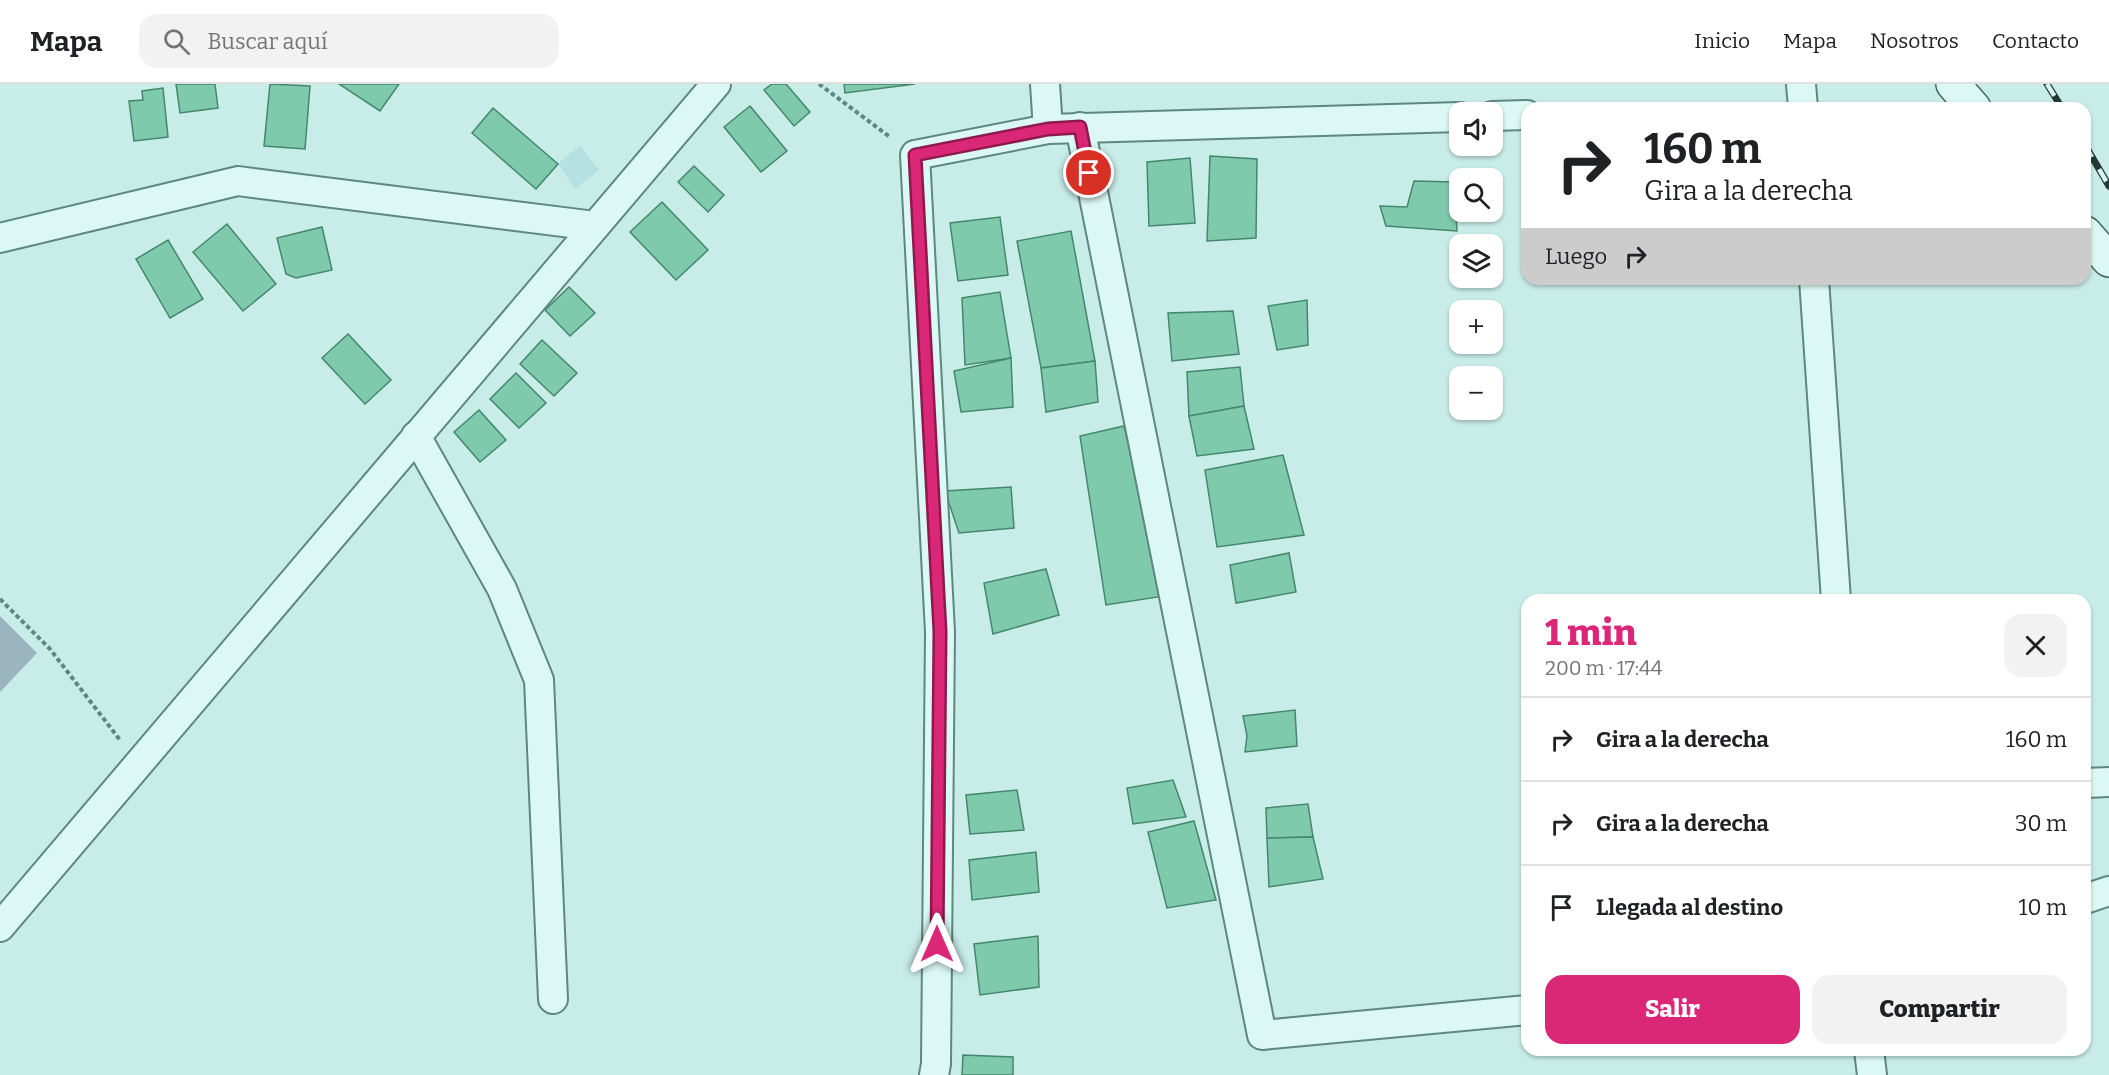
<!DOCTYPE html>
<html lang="es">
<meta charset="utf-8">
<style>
:root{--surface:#fff;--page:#f2f2f2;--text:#202124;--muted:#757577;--line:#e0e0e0;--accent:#db2777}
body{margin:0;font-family:Bitter,serif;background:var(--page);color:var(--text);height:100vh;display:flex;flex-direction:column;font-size:22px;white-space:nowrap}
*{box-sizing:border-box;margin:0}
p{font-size:20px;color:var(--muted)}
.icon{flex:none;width:33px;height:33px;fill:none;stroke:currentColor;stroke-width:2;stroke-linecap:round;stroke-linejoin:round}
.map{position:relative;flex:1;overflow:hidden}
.drawer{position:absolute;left:1521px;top:510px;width:570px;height:462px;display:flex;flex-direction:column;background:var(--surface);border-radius:18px;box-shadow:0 2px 4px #0004}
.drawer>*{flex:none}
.hud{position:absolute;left:1521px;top:18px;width:570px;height:183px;border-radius:18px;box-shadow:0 2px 4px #0004;background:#fff;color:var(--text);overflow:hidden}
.controls{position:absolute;left:1449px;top:18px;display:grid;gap:12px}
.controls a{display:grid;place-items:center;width:54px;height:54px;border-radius:12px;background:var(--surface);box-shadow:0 2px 4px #0004;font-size:30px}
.pin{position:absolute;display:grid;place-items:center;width:51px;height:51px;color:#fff;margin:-26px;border:3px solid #fff;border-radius:50%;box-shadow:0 2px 6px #0007}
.me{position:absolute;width:66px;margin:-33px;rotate:0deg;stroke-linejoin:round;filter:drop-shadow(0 0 4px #0008)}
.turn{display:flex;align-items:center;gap:21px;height:126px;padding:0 24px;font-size:27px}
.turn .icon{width:78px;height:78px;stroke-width:2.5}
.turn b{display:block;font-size:42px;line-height:51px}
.then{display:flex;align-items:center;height:57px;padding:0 24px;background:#0003;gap:12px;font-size:22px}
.round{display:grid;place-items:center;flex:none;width:63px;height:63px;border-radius:18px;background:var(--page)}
.headline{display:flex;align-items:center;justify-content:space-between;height:102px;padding:0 24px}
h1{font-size:36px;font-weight:800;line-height:45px;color:var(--accent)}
.cta{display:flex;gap:12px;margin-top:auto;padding:12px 24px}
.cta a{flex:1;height:69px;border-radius:18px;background:var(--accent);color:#fff;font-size:24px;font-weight:800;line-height:69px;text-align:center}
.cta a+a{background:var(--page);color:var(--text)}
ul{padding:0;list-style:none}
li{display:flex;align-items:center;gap:18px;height:84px;padding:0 24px;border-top:2px solid var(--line)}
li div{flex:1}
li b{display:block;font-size:22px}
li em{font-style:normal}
header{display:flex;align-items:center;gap:36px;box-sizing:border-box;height:84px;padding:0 30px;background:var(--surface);border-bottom:2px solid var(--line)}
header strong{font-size:28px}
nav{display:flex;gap:33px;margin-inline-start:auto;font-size:21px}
.search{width:420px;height:54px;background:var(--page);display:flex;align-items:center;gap:15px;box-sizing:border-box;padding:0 21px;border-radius:18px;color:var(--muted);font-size:22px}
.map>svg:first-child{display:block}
</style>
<header>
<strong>Mapa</strong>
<div class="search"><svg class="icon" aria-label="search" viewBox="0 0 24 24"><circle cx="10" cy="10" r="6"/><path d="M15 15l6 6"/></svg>Buscar aquí</div>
<nav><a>Inicio</a><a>Mapa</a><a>Nosotros</a><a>Contacto</a></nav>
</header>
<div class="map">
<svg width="2109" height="991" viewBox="0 0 2109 991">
<rect width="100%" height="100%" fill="#c8ede9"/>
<polygon fill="#b6e1e2" points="580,61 599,86 575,105 558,80"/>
<polygon fill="#9ab4c0" points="0,532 37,569 0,608"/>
<g fill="#7fcaad" stroke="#44876c" stroke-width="1.5">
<polygon points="176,0 215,0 218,24 180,29"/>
<polygon points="270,0 310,2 305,65 264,62"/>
<polygon points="339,0 399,0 380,27"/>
<polygon points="772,0 786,0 810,28 794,42 764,6"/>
<polygon points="844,0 915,0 845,9"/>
<polygon points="163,4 168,53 134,57 129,17 143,16 142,7"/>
<polygon points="750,22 787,67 761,88 724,43"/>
<polygon points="493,24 558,80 536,105 472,49"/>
<polygon points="1210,72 1257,75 1256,154 1207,157"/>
<polygon points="1190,74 1195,139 1149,142 1147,78"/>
<polygon points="694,82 724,111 708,128 678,98"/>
<polygon points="1414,97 1454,98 1457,147 1386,142 1380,122 1407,123"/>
<polygon points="662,118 708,166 676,196 630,148"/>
<polygon points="1000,133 1008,191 958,197 950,139"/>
<polygon points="227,140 276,200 243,227 193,168"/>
<polygon points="322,143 332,186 296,194 286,190 277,154"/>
<polygon points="1071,147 1095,277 1041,284 1017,157"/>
<polygon points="168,156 203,215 170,234 136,175"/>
<polygon points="569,203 595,229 570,252 545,226"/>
<polygon points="1000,208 1011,274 965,281 962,214"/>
<polygon points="1307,216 1308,261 1277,266 1268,222"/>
<polygon points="1233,227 1239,270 1172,277 1168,229"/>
<polygon points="348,250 391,296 365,320 322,274"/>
<polygon points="542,256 577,289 554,312 520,280"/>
<polygon points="1011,274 1013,323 961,328 954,287"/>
<polygon points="1095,277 1098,318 1046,328 1041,284"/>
<polygon points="1240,283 1244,322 1189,332 1187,288"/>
<polygon points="516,289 546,319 519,344 490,315"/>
<polygon points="1244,322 1254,365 1197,372 1189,332"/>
<polygon points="479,326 506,356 480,378 454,348"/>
<polygon points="1124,342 1164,512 1106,521 1080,352"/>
<polygon points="1283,371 1304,451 1217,463 1205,386"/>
<polygon points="1011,403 1014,444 959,449 945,407"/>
<polygon points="1289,469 1296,508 1236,519 1230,481"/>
<polygon points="1046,485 1059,531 993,550 984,499"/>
<polygon points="1295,626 1297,662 1245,668 1247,652 1243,632"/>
<polygon points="1173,696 1186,733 1133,740 1127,704"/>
<polygon points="1017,706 1024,746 970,750 966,711"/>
<polygon points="1308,720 1313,753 1267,754 1266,724"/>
<polygon points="1194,737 1216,816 1167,824 1148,748"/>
<polygon points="1313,753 1323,795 1269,803 1267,754"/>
<polygon points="1036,768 1039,808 972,816 969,776"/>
<polygon points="1038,852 1039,903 980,911 974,860"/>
<polygon points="963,971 1013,973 1013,991 962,991"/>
</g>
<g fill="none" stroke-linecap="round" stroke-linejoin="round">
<g stroke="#5d887d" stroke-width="32">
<g id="street">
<polyline points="1045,0 1048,45"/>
<polyline points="1801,0 1803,24"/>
<polyline points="1492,32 1527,31"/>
<polyline points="1080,43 1262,951 1527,926"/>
<polyline points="0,154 238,97 595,142"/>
<polyline points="1814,195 1836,516"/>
<polyline points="416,352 502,505 539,596 553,915"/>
<polyline points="2085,699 2109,698"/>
<polyline points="2085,815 2109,807"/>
<polyline points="0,843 716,0"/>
<polyline points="1869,966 1872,991"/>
<polyline points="934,991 936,980 940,548 915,71 1048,45 1460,33"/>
</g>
</g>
<g stroke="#416a5e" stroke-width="36">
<g id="secondary">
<polyline points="1953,0 1974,24"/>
<polyline points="2085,149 2109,176"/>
</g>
</g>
<g stroke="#5d887d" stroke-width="4" stroke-dasharray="4.5 3" stroke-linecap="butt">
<polyline points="819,0 890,53"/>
<polyline points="0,515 50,565 120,656"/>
</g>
<use href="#street" stroke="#dbf8f5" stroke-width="28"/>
<use href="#secondary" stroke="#dbf8f5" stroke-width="33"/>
<g stroke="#213932" stroke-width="7">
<g id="rail">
<polyline points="2047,0 2062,24"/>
<polyline points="2085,61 2109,102"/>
</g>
</g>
<use href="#rail" stroke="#d7f5f2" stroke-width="4.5" stroke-dasharray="14" stroke-linecap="butt"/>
</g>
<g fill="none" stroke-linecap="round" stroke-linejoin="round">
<g stroke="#8e194d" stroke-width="15">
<polyline id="route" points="937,860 940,548 915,71 1048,45 1080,43 1089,89"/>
</g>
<use href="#route" stroke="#db2777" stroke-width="10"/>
</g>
</svg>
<div class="controls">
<a><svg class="icon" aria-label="sound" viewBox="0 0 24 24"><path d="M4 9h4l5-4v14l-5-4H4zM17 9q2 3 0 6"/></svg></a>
<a><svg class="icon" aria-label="search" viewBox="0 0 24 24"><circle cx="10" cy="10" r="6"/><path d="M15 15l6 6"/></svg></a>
<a><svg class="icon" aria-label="layers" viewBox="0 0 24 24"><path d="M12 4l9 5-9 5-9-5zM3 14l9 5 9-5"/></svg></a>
<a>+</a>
<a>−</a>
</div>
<div class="pin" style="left:1089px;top:89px;background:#d93025"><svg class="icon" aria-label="arrive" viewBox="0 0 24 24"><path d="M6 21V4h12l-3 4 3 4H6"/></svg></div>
<svg class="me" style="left:937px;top:860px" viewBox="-20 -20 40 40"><path d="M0-17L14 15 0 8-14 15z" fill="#db2777" stroke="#fff" stroke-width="4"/></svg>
<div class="hud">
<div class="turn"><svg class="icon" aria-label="right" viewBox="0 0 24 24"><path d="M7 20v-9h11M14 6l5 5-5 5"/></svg><div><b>160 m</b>Gira a la derecha</div></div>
<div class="then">Luego<svg class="icon" aria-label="right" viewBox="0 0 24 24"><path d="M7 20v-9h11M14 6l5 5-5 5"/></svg></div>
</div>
<section class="drawer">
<div class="headline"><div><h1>1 min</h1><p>200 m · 17:44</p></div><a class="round"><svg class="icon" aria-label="close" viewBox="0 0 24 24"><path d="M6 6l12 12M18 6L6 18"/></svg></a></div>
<ul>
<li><svg class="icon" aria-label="right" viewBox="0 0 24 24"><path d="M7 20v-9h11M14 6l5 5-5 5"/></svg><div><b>Gira a la derecha</b></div><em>160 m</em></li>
<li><svg class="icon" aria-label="right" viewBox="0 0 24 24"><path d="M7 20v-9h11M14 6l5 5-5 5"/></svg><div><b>Gira a la derecha</b></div><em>30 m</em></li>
<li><svg class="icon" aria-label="arrive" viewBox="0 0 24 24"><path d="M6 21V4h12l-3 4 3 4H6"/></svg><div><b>Llegada al destino</b></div><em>10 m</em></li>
</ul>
<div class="cta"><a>Salir</a><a>Compartir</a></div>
</section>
</div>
